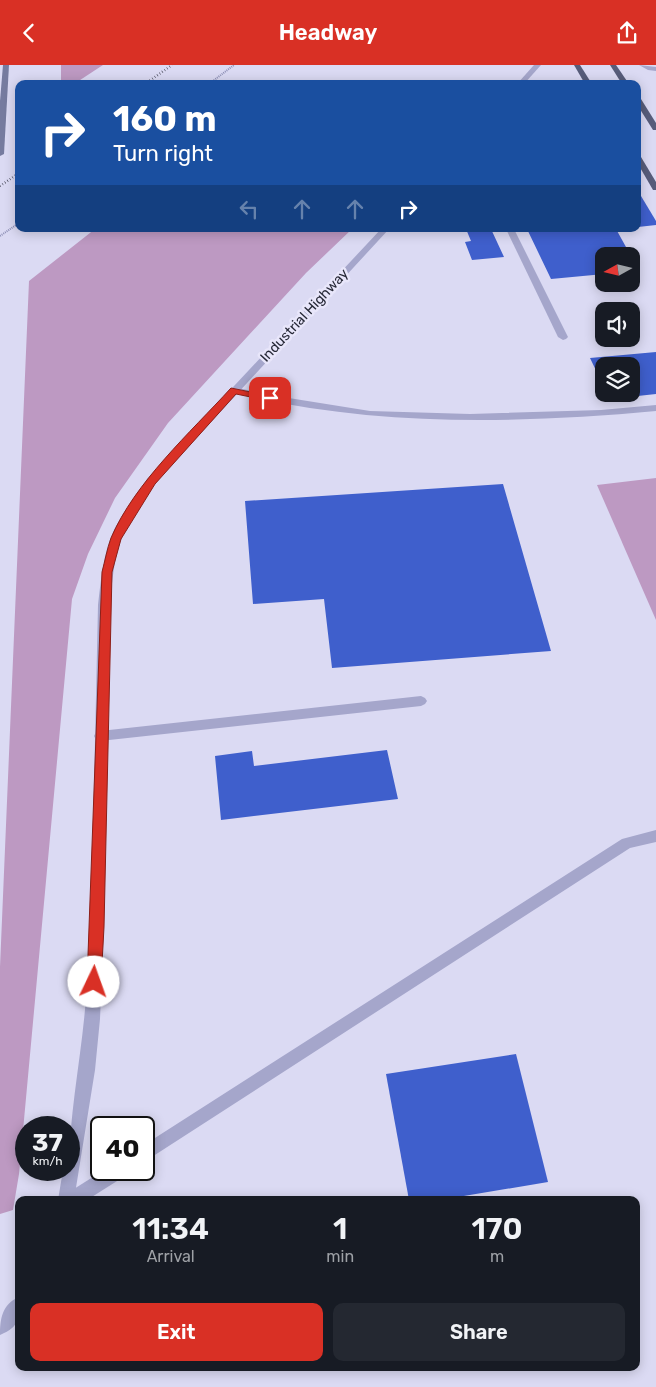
<!DOCTYPE html>
<style>
:root{--surface:#171b24;--page:#242831;--text:#f1f3f6;--muted:#9ea1a6;--accent:#d93025}
body{margin:0;font-family:Rubik,sans-serif;background:var(--page);color:var(--text);height:100vh;display:flex;flex-direction:column;font-size:19px;white-space:nowrap}
*{box-sizing:border-box;margin:0}
p{font-size:16px;color:var(--muted)}
.icon{flex:none;width:28px;height:28px;fill:none;stroke:currentColor;stroke-width:2;stroke-linecap:round;stroke-linejoin:round}
.map{position:relative;flex:1;overflow:hidden}
.sheet{position:absolute;left:15px;top:1131px;width:625px;height:175px;display:flex;flex-direction:column;background:var(--surface);border-radius:10px;box-shadow:0 2px 12px #0003}
.sheet>*{flex:none}
.banner{position:absolute;left:15px;top:15px;width:626px;height:152px;border-radius:10px;box-shadow:0 2px 12px #0003;background:#1a4fa0;color:#fff;overflow:hidden}
.needle{width:32px;rotate:262deg}
.buttons{position:absolute;left:595px;top:182px;display:grid;gap:10px}
.buttons a{display:grid;place-items:center;width:45px;height:45px;border-radius:10px;background:var(--surface);box-shadow:0 2px 12px #0003;font-size:25px}
.speed{position:absolute;left:15px;top:1051px;display:flex;gap:10px;font-size:25px;font-weight:700;text-align:center}
.speed>*{display:grid;place-content:center;width:65px;height:65px;border-radius:50%;background:var(--surface);box-shadow:0 2px 12px #0003;line-height:1}
.speed small{font-size:12px;font-weight:400}
.speed .limit{border:2px solid #111;border-radius:8px;background:#fff;color:#111}
.pin{position:absolute;display:grid;place-items:center;width:42px;height:42px;color:#fff;margin:-21px;border-radius:10px;box-shadow:0 2px 8px #0006}
.me{position:absolute;width:55px;margin:-28px;rotate:3deg;stroke-linejoin:round;filter:drop-shadow(0 0 4px #0008)}
.turn{display:flex;align-items:center;gap:18px;height:105px;padding:0 15px;font-size:22px}
.turn .icon{width:65px;height:65px;stroke-width:2.5}
.turn b{display:block;font-size:35px;line-height:42px}
.lanes{display:flex;align-items:center;height:48px;padding:0 15px;background:#0003;justify-content:center;gap:25px;direction:ltr}
.lanes .off{opacity:.35}
.eta{display:flex;justify-content:space-evenly;align-items:center;height:85px;text-align:center}
.eta b{font-size:30px;font-weight:600;line-height:35px}
.action{display:flex;gap:10px;margin-top:auto;padding:10px 15px}
.action a{flex:1;height:58px;border-radius:10px;background:var(--accent);color:#fff;font-size:20px;font-weight:600;line-height:58px;text-align:center}
.action a+a{background:var(--page);color:var(--text)}
header{display:flex;justify-content:space-between;align-items:center;height:65px;padding:0 15px;background:var(--accent);color:#fff;font-size:22px;font-weight:600}
.map>svg:first-child{display:block}
</style>
<header><svg class="icon" aria-label="back" viewBox="0 0 24 24"><path d="M15 5l-7 7 7 7"/></svg>Headway<svg class="icon" aria-label="share" viewBox="0 0 24 24"><path d="M12 15V3M7 8l5-5 5 5M5 13v7h14v-7"/></svg></header>
<div class="map">
<svg width="656" height="1322" viewBox="0 0 656 1322">
<rect width="100%" height="100%" fill="#dbdaf3"/>
<g fill="#bd99c2">
<polygon points="61,0 103,0 74,19 61,19"/>
<polygon points="95,164 352,164 306,208 168,358 115,433 88,489 72,534 19,1109 13,1145 0,1149 0,902 29,216"/>
<polygon points="656,413 656,555 597,420"/>
</g>
<g fill="#3f5fcc">
<polygon points="638,126 656,156 656,160 638,162"/>
<polygon points="466,164 491,164 504,192 472,195 465,177 471,176"/>
<polygon points="527,164 616,164 631,191 604,191 604,209 551,214"/>
<polygon points="656,287 656,329 610,334 607,329 631,329 631,301 604,301 604,322 590,293"/>
<polygon points="503,419 551,586 332,603 324,534 253,539 245,436"/>
<polygon points="387,685 398,734 221,755 215,691 252,686 254,701"/>
<polygon points="516,989 548,1117 440,1135 409,1135 386,1009"/>
</g>
<g fill="none" stroke-linecap="round" stroke-linejoin="round">
<g stroke="#8f91b7" stroke-width="2" stroke-dasharray="1 1" stroke-linecap="butt">
<polyline points="209,19 234,0"/>
<polyline points="0,171 19,158"/>
</g>
<g fill="#a5a6cb" fill-rule="evenodd">
<polygon points="639,0 656,2 656,6 648,5"/>
<polygon points="506,164 514,164 568,272 566,274 563,275 558,272"/>
<path d="M234 322 270 330 370 346 470 349 601 345 656 340V346C515 359 369 362 231 327L229 325Z"/>
<polygon points="421,631 425,633 427,636 425,639 421,641 100,676 96,675 94,671 96,667 100,666"/>
<polygon points="656,765 656,777 630,783 144,1097 144,1080 622,774"/>
<polygon points="104,1105 127,1105 125,1111 87,1135 64,1135 66,1129"/>
</g>
<g fill="#a5a6cb" fill-rule="evenodd">
<polygon points="534,0 541,0 524,19 517,19"/>
<path d="M381 164H389L155 418C144 435 132 450 124 468 114 490 112 516 110 540L104 862 100 954 95 1005 74 1135H58L63 1105H69C69 1047 82 990 86 932 93 802 95 671 98 540 101 515 103 489 113 467 122 448 136 431 147 414Z"/>
<path d="M19 1232C19 1253 21 1261 0 1270 0 1254 2 1239 19 1232Z"/>
</g>
<polygon fill="#767b9f" fill-rule="evenodd" points="3,0 9,0 4,89 0,91 0,36"/>
<g fill="#575c7a" fill-rule="evenodd">
<polygon points="574,0 580,0 592,19 585,19"/>
<polygon points="610,0 616,0 629,19 622,19"/>
<polygon points="638,34 641,34 656,58 656,65 653,65 638,41"/>
<polygon points="638,92 641,92 656,117 656,125 653,125 638,99"/>
</g>
<g stroke="#272937" stroke-width="2.5" stroke-dasharray="0.5 2.5" stroke-linecap="butt">
<polyline points="145,19 172,0"/>
<polyline points="0,121 19,108"/>
</g>
</g>
<path fill="#d93025" stroke="#8d1f18" d="M231 323 270 331 275 333 270 336 236 329 155 419 121 474 112 507 104 862 101 917 99 922 94 924 89 922 87 917 102 507C105 496 107 484 111 473 135 417 190 368 231 323Z"/>
<g text-anchor="middle" stroke-width="5" stroke-linejoin="round" paint-order="stroke">
<g font-size="14" fill="#272937" stroke="#e8e6fa">
<text transform="translate(304 250) rotate(-47)" y="5">Industrial Highway</text>
</g>
</g>
</svg>
<div class="buttons">
<a><svg class="needle" viewBox="-14 -14 28 28"><path d="M0-13l5 13h-10z" fill="#e53935"/><path d="M0 13l5-13h-10z" fill="#9ea1a6"/></svg></a>
<a><svg class="icon" aria-label="sound" viewBox="0 0 24 24"><path d="M4 9h4l5-4v14l-5-4H4zM17 9q2 3 0 6"/></svg></a>
<a><svg class="icon" aria-label="layers" viewBox="0 0 24 24"><path d="M12 4l9 5-9 5-9-5zM3 14l9 5 9-5"/></svg></a>
</div>
<div class="speed"><div>37<small>km/h</small></div><div class="limit">40</div></div>
<div class="pin" style="left:270px;top:333px;background:#d93025"><svg class="icon" aria-label="arrive" viewBox="0 0 24 24"><path d="M6 21V4h12l-3 4 3 4H6"/></svg></div>
<svg class="me" style="left:94px;top:917px" viewBox="-20 -20 40 40"><circle r="19" fill="#fff"/><path d="M0-13L10 11 0 6-10 11z" fill="#d93025"/></svg>
<div class="banner">
<div class="turn"><svg class="icon" aria-label="right" viewBox="0 0 24 24"><path d="M7 20v-9h11M14 6l5 5-5 5"/></svg><div><b>160 m</b>Turn right</div></div>
<div class="lanes"><svg class="icon off" aria-label="left" viewBox="0 0 24 24"><path d="M17 20v-9H6M10 6l-5 5 5 5"/></svg><svg class="icon off" aria-label="ahead" viewBox="0 0 24 24"><path d="M12 20V5M6 11l6-6 6 6"/></svg><svg class="icon off" aria-label="ahead" viewBox="0 0 24 24"><path d="M12 20V5M6 11l6-6 6 6"/></svg><svg class="icon" aria-label="right" viewBox="0 0 24 24"><path d="M7 20v-9h11M14 6l5 5-5 5"/></svg></div>
</div>
<section class="sheet">
<div class="eta">
<div><b>11:34</b><p>Arrival</p></div>
<div><b>1</b><p>min</p></div>
<div><b>170</b><p>m</p></div>
</div>
<div class="action"><a>Exit</a><a>Share</a></div>
</section>
</div>
